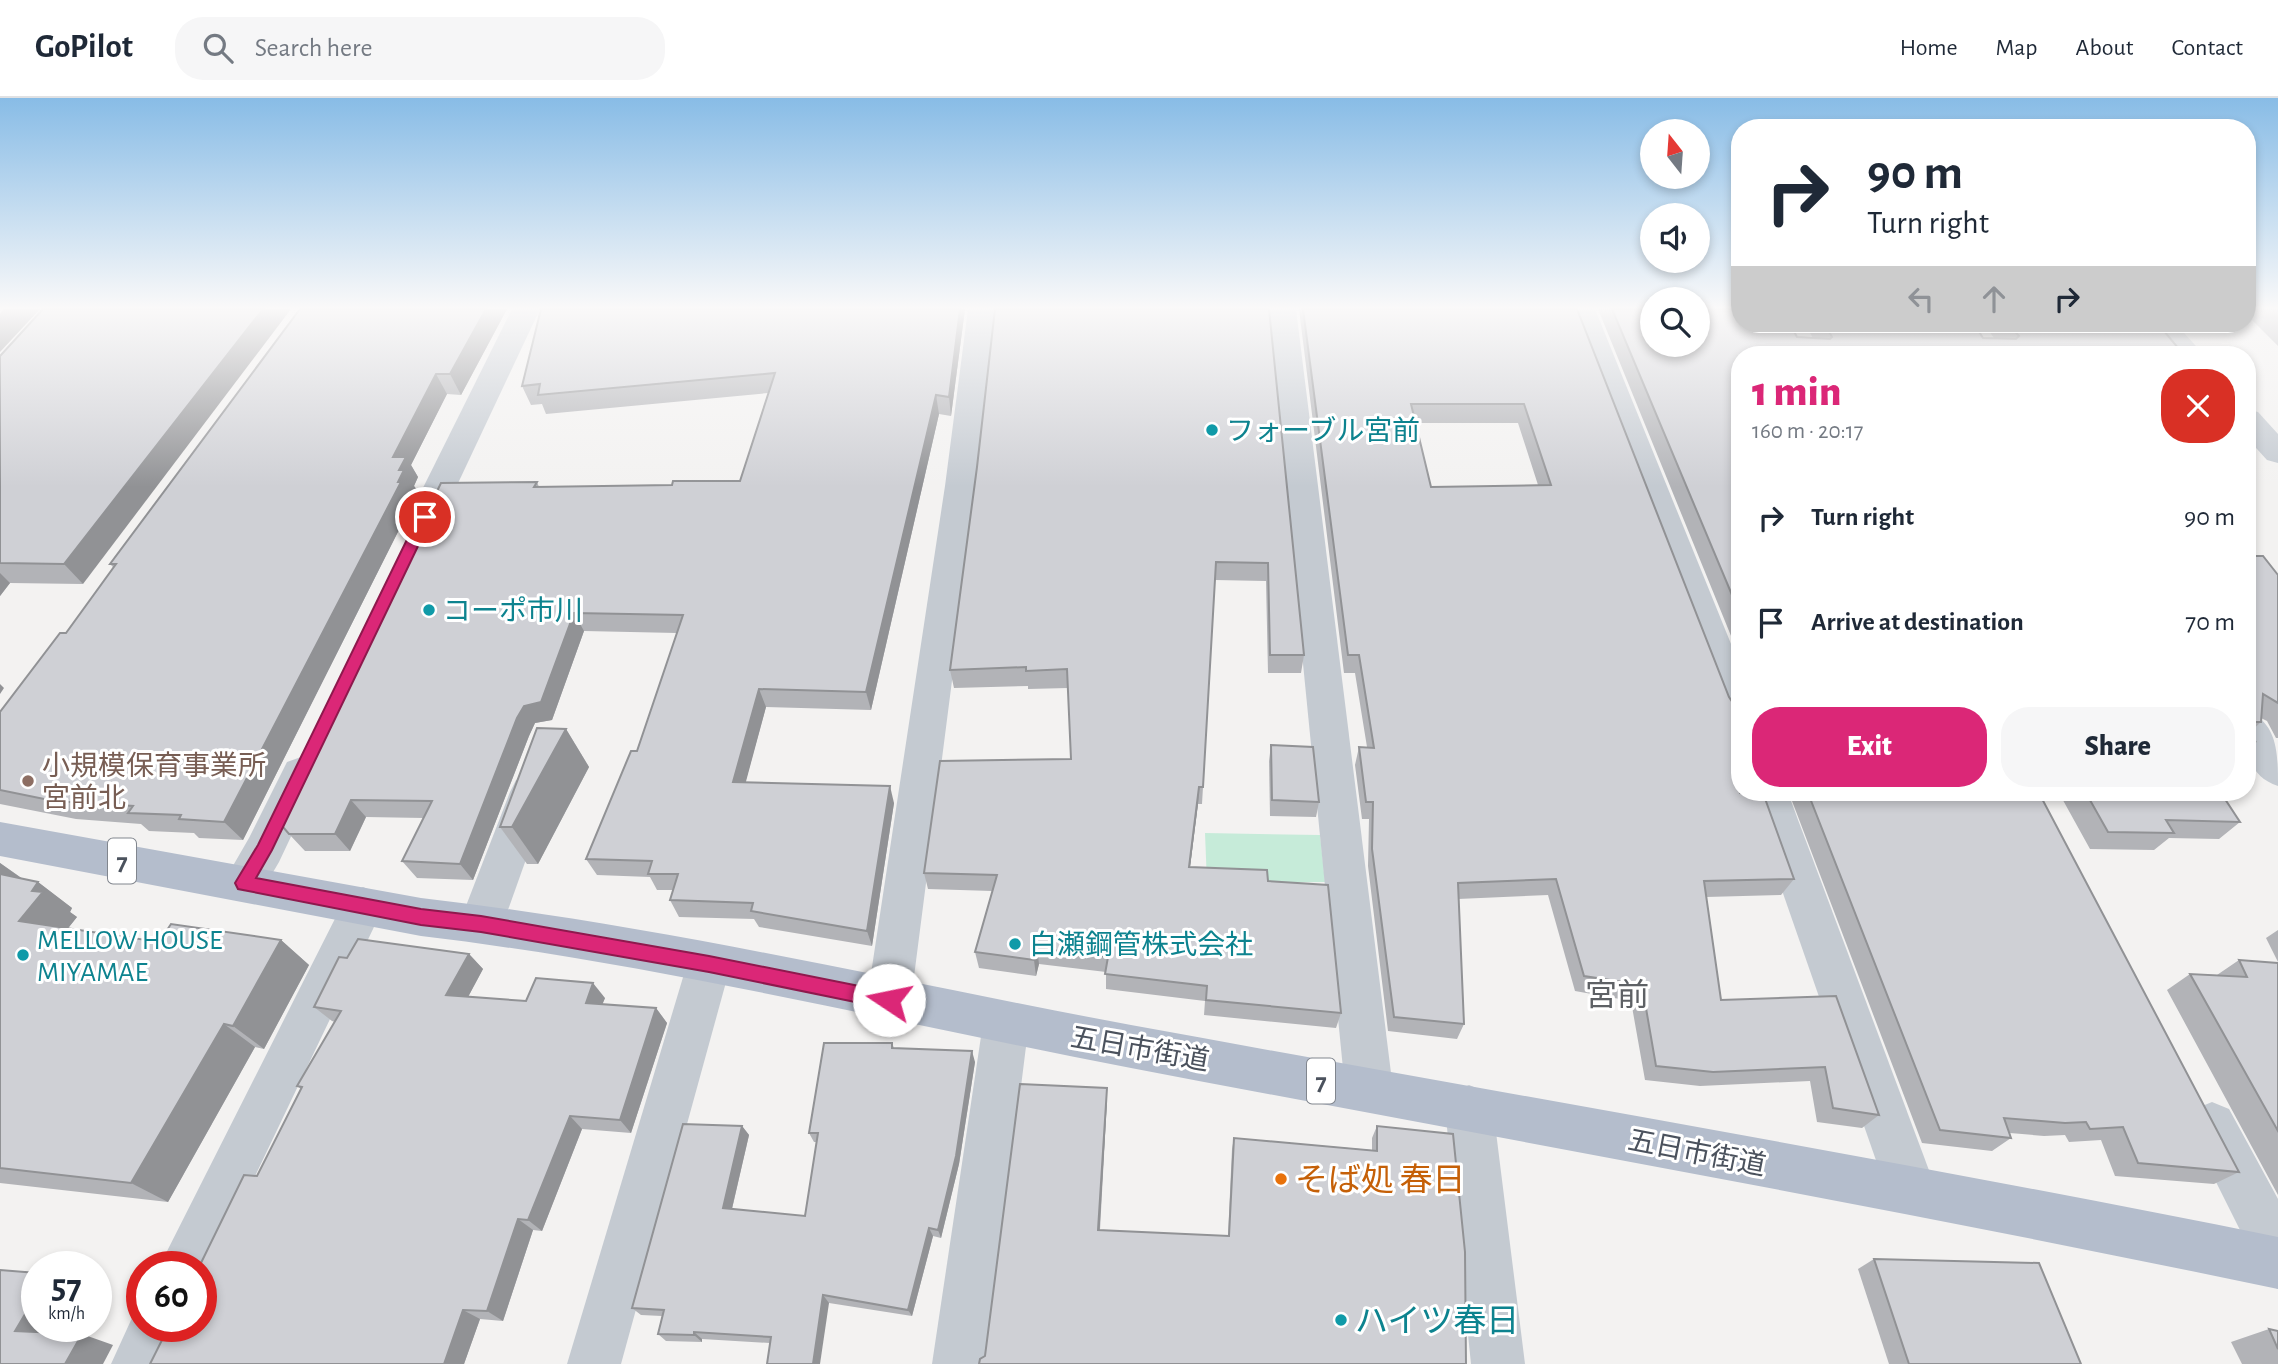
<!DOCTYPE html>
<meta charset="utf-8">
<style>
:root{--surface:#fff;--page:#f6f6f7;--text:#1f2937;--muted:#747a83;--line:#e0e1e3;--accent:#db2777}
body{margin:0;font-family:"Alegreya Sans","Noto Sans JP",sans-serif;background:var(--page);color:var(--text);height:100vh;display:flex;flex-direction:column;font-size:26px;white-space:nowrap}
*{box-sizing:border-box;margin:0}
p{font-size:23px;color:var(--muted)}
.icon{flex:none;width:38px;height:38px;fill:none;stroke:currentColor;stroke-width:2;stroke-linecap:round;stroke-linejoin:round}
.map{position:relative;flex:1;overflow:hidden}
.side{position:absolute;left:1731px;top:248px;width:525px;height:455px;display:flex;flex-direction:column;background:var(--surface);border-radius:28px;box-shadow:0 4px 10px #0003}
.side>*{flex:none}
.hud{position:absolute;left:1731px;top:21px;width:525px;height:214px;border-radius:28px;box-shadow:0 4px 10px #0003;background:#fff;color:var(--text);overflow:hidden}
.needle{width:46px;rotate:343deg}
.buttons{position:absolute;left:1640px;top:21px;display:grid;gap:14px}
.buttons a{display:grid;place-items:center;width:70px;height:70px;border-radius:50%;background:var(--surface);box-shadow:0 4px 10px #0003;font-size:35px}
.speed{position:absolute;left:21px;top:1153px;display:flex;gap:14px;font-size:35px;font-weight:700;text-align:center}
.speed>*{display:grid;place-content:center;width:91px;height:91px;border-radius:50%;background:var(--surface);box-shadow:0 4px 10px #0003;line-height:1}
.speed small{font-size:18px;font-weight:400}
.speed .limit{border:10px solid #d22;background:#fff;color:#111}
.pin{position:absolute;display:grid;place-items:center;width:60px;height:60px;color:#fff;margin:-30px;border:4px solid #fff;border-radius:50%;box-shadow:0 2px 7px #0007}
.me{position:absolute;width:77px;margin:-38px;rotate:281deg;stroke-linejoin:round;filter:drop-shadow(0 0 5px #0008)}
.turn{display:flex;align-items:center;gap:24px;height:147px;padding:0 21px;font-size:32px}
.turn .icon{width:91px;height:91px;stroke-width:2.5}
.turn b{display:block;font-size:49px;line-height:60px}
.lanes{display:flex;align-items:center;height:66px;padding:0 21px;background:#0003;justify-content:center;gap:35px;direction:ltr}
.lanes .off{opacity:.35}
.round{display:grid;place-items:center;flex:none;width:74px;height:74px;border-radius:28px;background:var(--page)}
.head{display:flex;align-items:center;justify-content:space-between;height:119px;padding:0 21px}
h1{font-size:42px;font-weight:800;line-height:52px;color:var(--accent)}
.primary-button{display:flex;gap:14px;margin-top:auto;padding:14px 21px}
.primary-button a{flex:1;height:80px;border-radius:28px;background:var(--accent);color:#fff;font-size:28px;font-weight:800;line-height:80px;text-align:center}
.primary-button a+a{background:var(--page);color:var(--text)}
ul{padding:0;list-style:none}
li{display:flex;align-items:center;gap:21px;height:105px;padding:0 21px}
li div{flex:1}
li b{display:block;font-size:26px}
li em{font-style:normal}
header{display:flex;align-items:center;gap:42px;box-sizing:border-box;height:98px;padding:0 35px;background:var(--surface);border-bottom:2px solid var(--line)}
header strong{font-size:33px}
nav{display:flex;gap:38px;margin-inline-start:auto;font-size:24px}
.search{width:490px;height:63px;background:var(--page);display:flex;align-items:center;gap:18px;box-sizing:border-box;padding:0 24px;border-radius:28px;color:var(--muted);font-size:26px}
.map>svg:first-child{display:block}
</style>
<header>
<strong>GoPilot</strong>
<div class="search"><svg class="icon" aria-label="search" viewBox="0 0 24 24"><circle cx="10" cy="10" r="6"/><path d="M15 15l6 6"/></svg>Search here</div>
<nav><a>Home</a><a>Map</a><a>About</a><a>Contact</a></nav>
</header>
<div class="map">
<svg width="2278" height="1266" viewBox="0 0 2278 1266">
<rect width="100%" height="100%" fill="#f3f2f1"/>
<polygon fill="#c6ebd9" points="1205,735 1320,737 1325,784 1207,785"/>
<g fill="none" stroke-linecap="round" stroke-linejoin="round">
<g fill="#c4cad1" fill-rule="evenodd">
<polygon points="512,211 540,211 436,432 431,440 419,444 407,440 402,432"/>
<polygon points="968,211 996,211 977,388 911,902 905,917 889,923 873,917 867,902 945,388"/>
<polygon points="1268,211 1296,211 1393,991 1386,1007 1369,1014 1352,1007 1345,991"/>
<polygon points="1567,211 1595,211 1740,568 1740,631 1727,626 1721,616"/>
<polygon points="2147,226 2176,226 2204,257 2173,257"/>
<polygon points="2247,311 2258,314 2278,336 2278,365 2267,362 2247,340"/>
<path d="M2247 613C2278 625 2278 656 2278 688 2242 676 2247 644 2247 613Z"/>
<polygon points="301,659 315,664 321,675 279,764 259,798 244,803 229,798 223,785 249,740 287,664"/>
<polygon points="530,678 544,682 550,694 503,826 496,839 481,845 466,839 459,826 510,694 516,682"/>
<polygon points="1748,695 1788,695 1936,1091 1929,1109 1911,1116 1893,1109 1886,1091"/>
<polygon points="363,789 378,795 384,808 203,1187 201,1169 159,1169 348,795"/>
<polygon points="709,846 725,852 731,866 621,1266 567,1266 687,866 693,852"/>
<polygon points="1006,904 1022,910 1029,925 986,1266 932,1266 983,925 990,910"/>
<polygon points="1469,987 1486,994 1493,1010 1525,1266 1471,1266 1445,1010 1452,994"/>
<polygon points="2212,1004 2229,1011 2278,1101 2278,1191 2260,1183 2240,1132 2188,1028 2195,1011"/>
<polygon points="142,1207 142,1228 182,1228 166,1266 111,1266 137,1209"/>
</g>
<path fill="#b4bdcc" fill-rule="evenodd" d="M0 724 421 800C659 827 895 883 1131 927 1513 997 1897 1062 2278 1139V1191C1897 1111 1513 1043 1131 970 896 925 658 866 421 838L0 758Z"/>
</g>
<g fill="#b2b3b7" fill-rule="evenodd">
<polygon points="300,211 507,211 461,297 447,296 411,367 418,379 414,388 417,392 412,402 413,404 243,742 199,740 194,735 149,733 141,726 76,721 0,706 0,614 66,535 114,470 110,466"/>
<polygon points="965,211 951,318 939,316 871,612 766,609 745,685 894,705 872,848 759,829 754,821 679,819 670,802 673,792 657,792 650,779 597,777 586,761 637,653 677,535 584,533 552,622 535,625 529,638 473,782 417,780 402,763 424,720 366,719 350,753 305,753 289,736 537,384 539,389 672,387 740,383 768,295 546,316 542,306 531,307 522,288"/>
<polygon points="1269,211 1304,557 1301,575 1268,575 1266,483 1215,482 1202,706 1198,706 1190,769 1268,783 1341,915 1336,930 1204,917 1205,903 1106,891 1106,874 1039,866 1036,878 979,870 975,854 992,793 928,791 924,775 1071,661 1068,590 1028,591 1028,588 954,590 950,572 977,369"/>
<path d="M1299 211H1577L1740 695 1794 781 1781 797 1706 799 1721 902 1836 898 1879 1017 1862 1030 1817 1024 1810 983 1700 988 1645 982 1631 903 1575 893 1548 797 1458 801 1464 926 1457 941 1388 933 1368 768 1369 721H1362L1355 667 1359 649H1367L1355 575H1344ZM1416 325H1518L1538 387 1431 389Z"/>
<polygon points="1598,211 1652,211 1797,239 1813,240 1805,226 1974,226 1983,240 1994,240 1984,226 2083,226 2184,257 1740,257 1740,560"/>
<polygon points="2247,211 2278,211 2278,248 2247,217"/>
<polygon points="0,258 83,486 10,485 0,498"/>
<polygon points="2247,458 2278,477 2278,640 2276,640 2267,623 2261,620 2261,624 2250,634 2255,643 2247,649"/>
<polygon points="566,631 589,669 538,766 527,766 500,729"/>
<polygon points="1271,647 1319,704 1316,719 1270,718 1269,663"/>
<polygon points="1789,695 2039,695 2239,1074 2214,1086 2115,1078 2101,1042 2069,1044 2065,1037 2044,1038 2010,1035 2011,1040 1992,1053 1922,1045"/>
<polygon points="2059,695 2221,695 2240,724 2219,741 2169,740 2154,752 2090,751"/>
<polygon points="0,765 23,781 38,784 72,810 70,814 77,819 68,830 159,844 281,842 309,867 264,951 255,949 168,1104 0,1085"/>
<polygon points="2278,832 2278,864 2266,840"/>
<polygon points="469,856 483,871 468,899 526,903 605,900 602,906 656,910 667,925 631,1035 582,1031 542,1133 533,1132 503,1223 480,1221 464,1266 150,1266 257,1078 301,991 297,988 335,924 332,923 314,909 347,860"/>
<polygon points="2239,862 2278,865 2278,1097 2167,892 2190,876 2217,877"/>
<polygon points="892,945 894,950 975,964 959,1066 941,1140 933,1138 912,1218 829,1205 770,1245 702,1241 702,1244 666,1243 658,1236 662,1218 641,1217 632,1210 742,1028 749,1037 732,1111 805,1118 817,1044 814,1044 809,1035"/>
<polygon points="1107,1002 1100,1132 1228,1138 1232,1051 1234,1040 1372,1052 1372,1040 1377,1028 1466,1266 985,1258"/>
<polygon points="1874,1161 2081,1266 1889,1266 1858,1171"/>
<polygon points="2269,1231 2278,1233 2278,1266 2242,1266 2231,1244"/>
</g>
<g fill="#919295">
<polygon points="4,211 40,211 0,254 0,216"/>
<polygon points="263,211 291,211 83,486 64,466"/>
<polygon points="486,211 507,211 461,297 450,276"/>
<polygon points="960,211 965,211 951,318 949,299"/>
<polygon points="436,276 447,296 411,367 418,379 414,388 417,392 412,402 413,404 243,742 224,724 393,359"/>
<polygon points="936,297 939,316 871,612 866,594"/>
<polygon points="0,475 10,485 0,498"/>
<polygon points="574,515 584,533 552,622 535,625 529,638 473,782 460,766 517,620"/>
<polygon points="0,586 4,590 0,596"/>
<polygon points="759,591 766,609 741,702 733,684"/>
<polygon points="566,631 589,669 538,766 512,729"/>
<polygon points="890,688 894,705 872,848 867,833"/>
<polygon points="1199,689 1198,706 1188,785 1189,769"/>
<polygon points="351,702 366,719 350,753 335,736"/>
<polygon points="0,765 31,787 0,784"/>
<polygon points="38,784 72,810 70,814 77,819 54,848 19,823 32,793"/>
<polygon points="281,842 309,867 264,951 233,928"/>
<polygon points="1037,850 1039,866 1036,878 1034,862"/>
<polygon points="469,856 483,871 461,912 446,897"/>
<polygon points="593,885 605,900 597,920 586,905"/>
<polygon points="656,910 667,925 631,1035 620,1022"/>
<polygon points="224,926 255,949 168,1104 131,1085"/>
<polygon points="972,953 975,964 959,1066 941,1140 938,1132"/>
<polygon points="1107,990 1107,1002 1099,1142 1098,1132"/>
<polygon points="570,1018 582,1031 542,1133 528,1122"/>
<polygon points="742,1028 749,1037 730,1119 723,1110"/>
<polygon points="518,1121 533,1132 503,1223 487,1213"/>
<polygon points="929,1130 933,1138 912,1218 908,1212"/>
<polygon points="37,1196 37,1228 56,1228 47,1244 15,1233"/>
<polygon points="823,1197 829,1205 820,1266 813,1266"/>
<polygon points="463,1212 480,1221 464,1266 444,1266"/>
<polygon points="694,1234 702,1241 702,1244 694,1237"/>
<polygon points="82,1236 113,1247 103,1266 65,1266"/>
</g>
<g fill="#cfd0d5" stroke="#919295" stroke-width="2" fill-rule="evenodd">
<polygon points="43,211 263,211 64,466 0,465 0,258"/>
<polygon points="300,211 486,211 450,276 436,276 393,359 406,359 399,372 404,372 398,384 401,384 224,724 179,721 181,717 128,715 133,708 54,703 0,692 0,614 60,535 66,535 116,466 110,466"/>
<polygon points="541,211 960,211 949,299 936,297 866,594 759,591 733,684 890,688 867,833 751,813 753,805 670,802 678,776 648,776 652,763 586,761 631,653 637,653 683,517 574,515 541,604 524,608 517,620 460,766 402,763 432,703 351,702 335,736 289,736 277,722 441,385 537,384 534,389 672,387 673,383 740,383 775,275 538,297 540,286 522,288"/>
<polygon points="995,211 1269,211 1304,557 1270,557 1268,465 1216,464 1203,689 1199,689 1189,769 1267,772 1268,783 1328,787 1341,915 1206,902 1207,888 1105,876 1108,859 1037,850 1034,862 975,854 997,777 924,775 940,663 1071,661 1067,571 1026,573 1026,569 950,572 977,369"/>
<path d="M1303 211H1577L1729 599 1737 611H1740V695H1763L1794 781 1704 783 1721 902 1836 898 1879 1017 1833 1010 1825 969 1713 974 1656 968 1642 887 1584 878 1556 781 1458 785 1464 926 1394 919 1372 751 1373 704H1366L1359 649 1374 650 1359 557H1348ZM1411 306H1524L1551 387 1431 389Z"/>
<polygon points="1612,211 1652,211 1652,247 1698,247 1698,211 1740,211 1740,226 1790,226 1797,239 1830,241 1832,239 1825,226 1974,226 1983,240 2016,241 2019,238 2009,226 2159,227 2184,257 1740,257 1740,516"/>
<polygon points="2247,458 2263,458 2278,477 2278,605 2263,596 2261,624 2247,624"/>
<polygon points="537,630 566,631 512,729 500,729"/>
<polygon points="2247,630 2255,643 2247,642"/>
<polygon points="1271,647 1313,649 1319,704 1272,702"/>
<polygon points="1808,695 2039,695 2239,1074 2138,1065 2123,1029 2090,1031 2086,1024 2065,1025 2004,1020 2011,1040 1940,1032"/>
<polygon points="2086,695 2221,695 2240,724 2166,722 2174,735 2108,734"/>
<polygon points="0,776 38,784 32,793 43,794 19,823 159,844 171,826 281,842 233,928 224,926 131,1085 0,1070"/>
<polygon points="358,841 469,856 446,897 526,903 536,880 593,885 586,905 656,910 620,1022 570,1018 528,1122 518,1121 487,1213 463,1212 444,1266 150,1266 169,1228 201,1228 201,1169 199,1169 244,1077 257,1078 302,989 297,988 341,913 314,909 339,859 347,860"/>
<polygon points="2239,862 2278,865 2278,1033 2190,876 2247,879"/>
<polygon points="824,945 892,945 892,950 972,953 956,1058 938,1132 929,1130 908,1212 823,1197 813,1266 767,1266 771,1239 694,1234 694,1237 658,1236 664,1212 632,1210 683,1026 742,1028 723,1110 805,1118 818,1035 809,1035"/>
<polygon points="1020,986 1107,990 1098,1132 1229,1138 1234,1040 1377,1053 1377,1028 1453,1036 1465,1154 1466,1266 979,1266 980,1261 985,1258"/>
<polygon points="1874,1161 2039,1165 2081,1266 1909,1266"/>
<polygon points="0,1172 37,1175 37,1196 15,1233 82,1236 65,1266 0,1266"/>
<polygon points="2269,1231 2278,1233 2278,1251"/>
</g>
<linearGradient id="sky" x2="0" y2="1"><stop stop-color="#88bce6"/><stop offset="0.54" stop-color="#faf9f9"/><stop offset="1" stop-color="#faf9f9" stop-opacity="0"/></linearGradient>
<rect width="2278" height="389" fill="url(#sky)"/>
<polygon fill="#db2777" stroke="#8e194d" stroke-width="2" points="425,414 432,419 272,752 256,780 421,811 481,818 709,858 889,894 896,896 898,902 896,908 889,911 709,874 481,834 421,827 238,791 235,785 238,780 258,747 418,419"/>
<g fill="#0f9aa8" stroke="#fff" stroke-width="2.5">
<circle cx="1212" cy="332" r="7"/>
<circle cx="429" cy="512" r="7"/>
<circle cx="1015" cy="846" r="7"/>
<circle cx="23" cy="857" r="7"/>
<circle cx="1341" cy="1222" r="7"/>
</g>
<circle fill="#8d6e63" stroke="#fff" stroke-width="2.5" cx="28" cy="683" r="7"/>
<circle fill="#e8710a" stroke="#fff" stroke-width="2.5" cx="1281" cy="1081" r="7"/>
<g text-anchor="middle" stroke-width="6" stroke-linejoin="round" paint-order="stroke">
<g fill="#fff" stroke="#81868e" stroke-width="2">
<rect x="108" y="740.5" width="28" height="45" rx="5"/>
<rect x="1307" y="960.5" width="28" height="45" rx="5"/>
</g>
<g font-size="26" font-weight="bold" fill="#4b525d">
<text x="122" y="772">7</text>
<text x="1321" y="992">7</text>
</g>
<g font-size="28" fill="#0d838f" stroke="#fff" text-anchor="start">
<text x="1226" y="342">フォーブル宮前</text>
<text x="443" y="522">コーポ市川</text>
<text x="37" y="851">MELLOW HOUSE<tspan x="37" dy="32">MIYAMAE</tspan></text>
<text x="1029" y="856">白瀬鋼管株式会社</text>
</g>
<g font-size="28" fill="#785e54" stroke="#fff" text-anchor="start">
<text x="42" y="677">小規模保育事業所<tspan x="42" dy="32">宮前北</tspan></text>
</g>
<g font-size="28" fill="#4b525d" stroke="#fff">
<text transform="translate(1140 950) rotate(10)" y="10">五日市街道</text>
<text transform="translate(1697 1054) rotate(11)" y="10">五日市街道</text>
</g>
<g font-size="32" fill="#5e6165" stroke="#fff">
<text x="1617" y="908">宮前</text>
</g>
<g font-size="33" fill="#c56008" stroke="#fff" text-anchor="start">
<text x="1295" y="1093">そば処 春日</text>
</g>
<g font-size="33" fill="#0d838f" stroke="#fff" text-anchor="start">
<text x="1355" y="1234">ハイツ春日</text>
</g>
</g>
</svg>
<div class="buttons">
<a><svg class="needle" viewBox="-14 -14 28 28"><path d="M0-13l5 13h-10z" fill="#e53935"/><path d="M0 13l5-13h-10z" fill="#747a83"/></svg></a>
<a><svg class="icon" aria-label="sound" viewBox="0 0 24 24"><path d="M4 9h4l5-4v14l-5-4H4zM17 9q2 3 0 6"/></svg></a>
<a><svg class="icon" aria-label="search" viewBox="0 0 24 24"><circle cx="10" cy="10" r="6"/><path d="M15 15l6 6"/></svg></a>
</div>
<div class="speed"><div>57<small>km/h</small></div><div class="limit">60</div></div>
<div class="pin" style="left:425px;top:419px;background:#d93025"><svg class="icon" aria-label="arrive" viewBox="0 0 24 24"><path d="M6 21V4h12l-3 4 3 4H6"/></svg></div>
<svg class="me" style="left:889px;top:902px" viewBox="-20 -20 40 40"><circle r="19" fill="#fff"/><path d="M0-13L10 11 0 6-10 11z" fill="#db2777"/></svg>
<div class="hud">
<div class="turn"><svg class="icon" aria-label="right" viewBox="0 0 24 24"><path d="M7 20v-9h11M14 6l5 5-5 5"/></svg><div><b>90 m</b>Turn right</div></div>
<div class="lanes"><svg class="icon off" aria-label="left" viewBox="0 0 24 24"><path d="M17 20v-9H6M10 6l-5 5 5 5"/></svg><svg class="icon off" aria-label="ahead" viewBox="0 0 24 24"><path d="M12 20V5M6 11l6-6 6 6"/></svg><svg class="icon" aria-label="right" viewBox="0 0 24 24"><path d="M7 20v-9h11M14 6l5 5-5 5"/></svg></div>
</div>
<section class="side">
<div class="head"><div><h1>1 min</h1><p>160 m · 20:17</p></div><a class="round" style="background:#d93025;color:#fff"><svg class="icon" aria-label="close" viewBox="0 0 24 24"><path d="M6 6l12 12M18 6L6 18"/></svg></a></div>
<ul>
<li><svg class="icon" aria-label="right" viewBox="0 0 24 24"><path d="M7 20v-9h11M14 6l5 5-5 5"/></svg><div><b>Turn right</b></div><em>90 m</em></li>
<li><svg class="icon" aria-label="arrive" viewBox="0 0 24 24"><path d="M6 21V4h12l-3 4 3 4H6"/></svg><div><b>Arrive at destination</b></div><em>70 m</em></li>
</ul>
<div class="primary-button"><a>Exit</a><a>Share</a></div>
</section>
</div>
